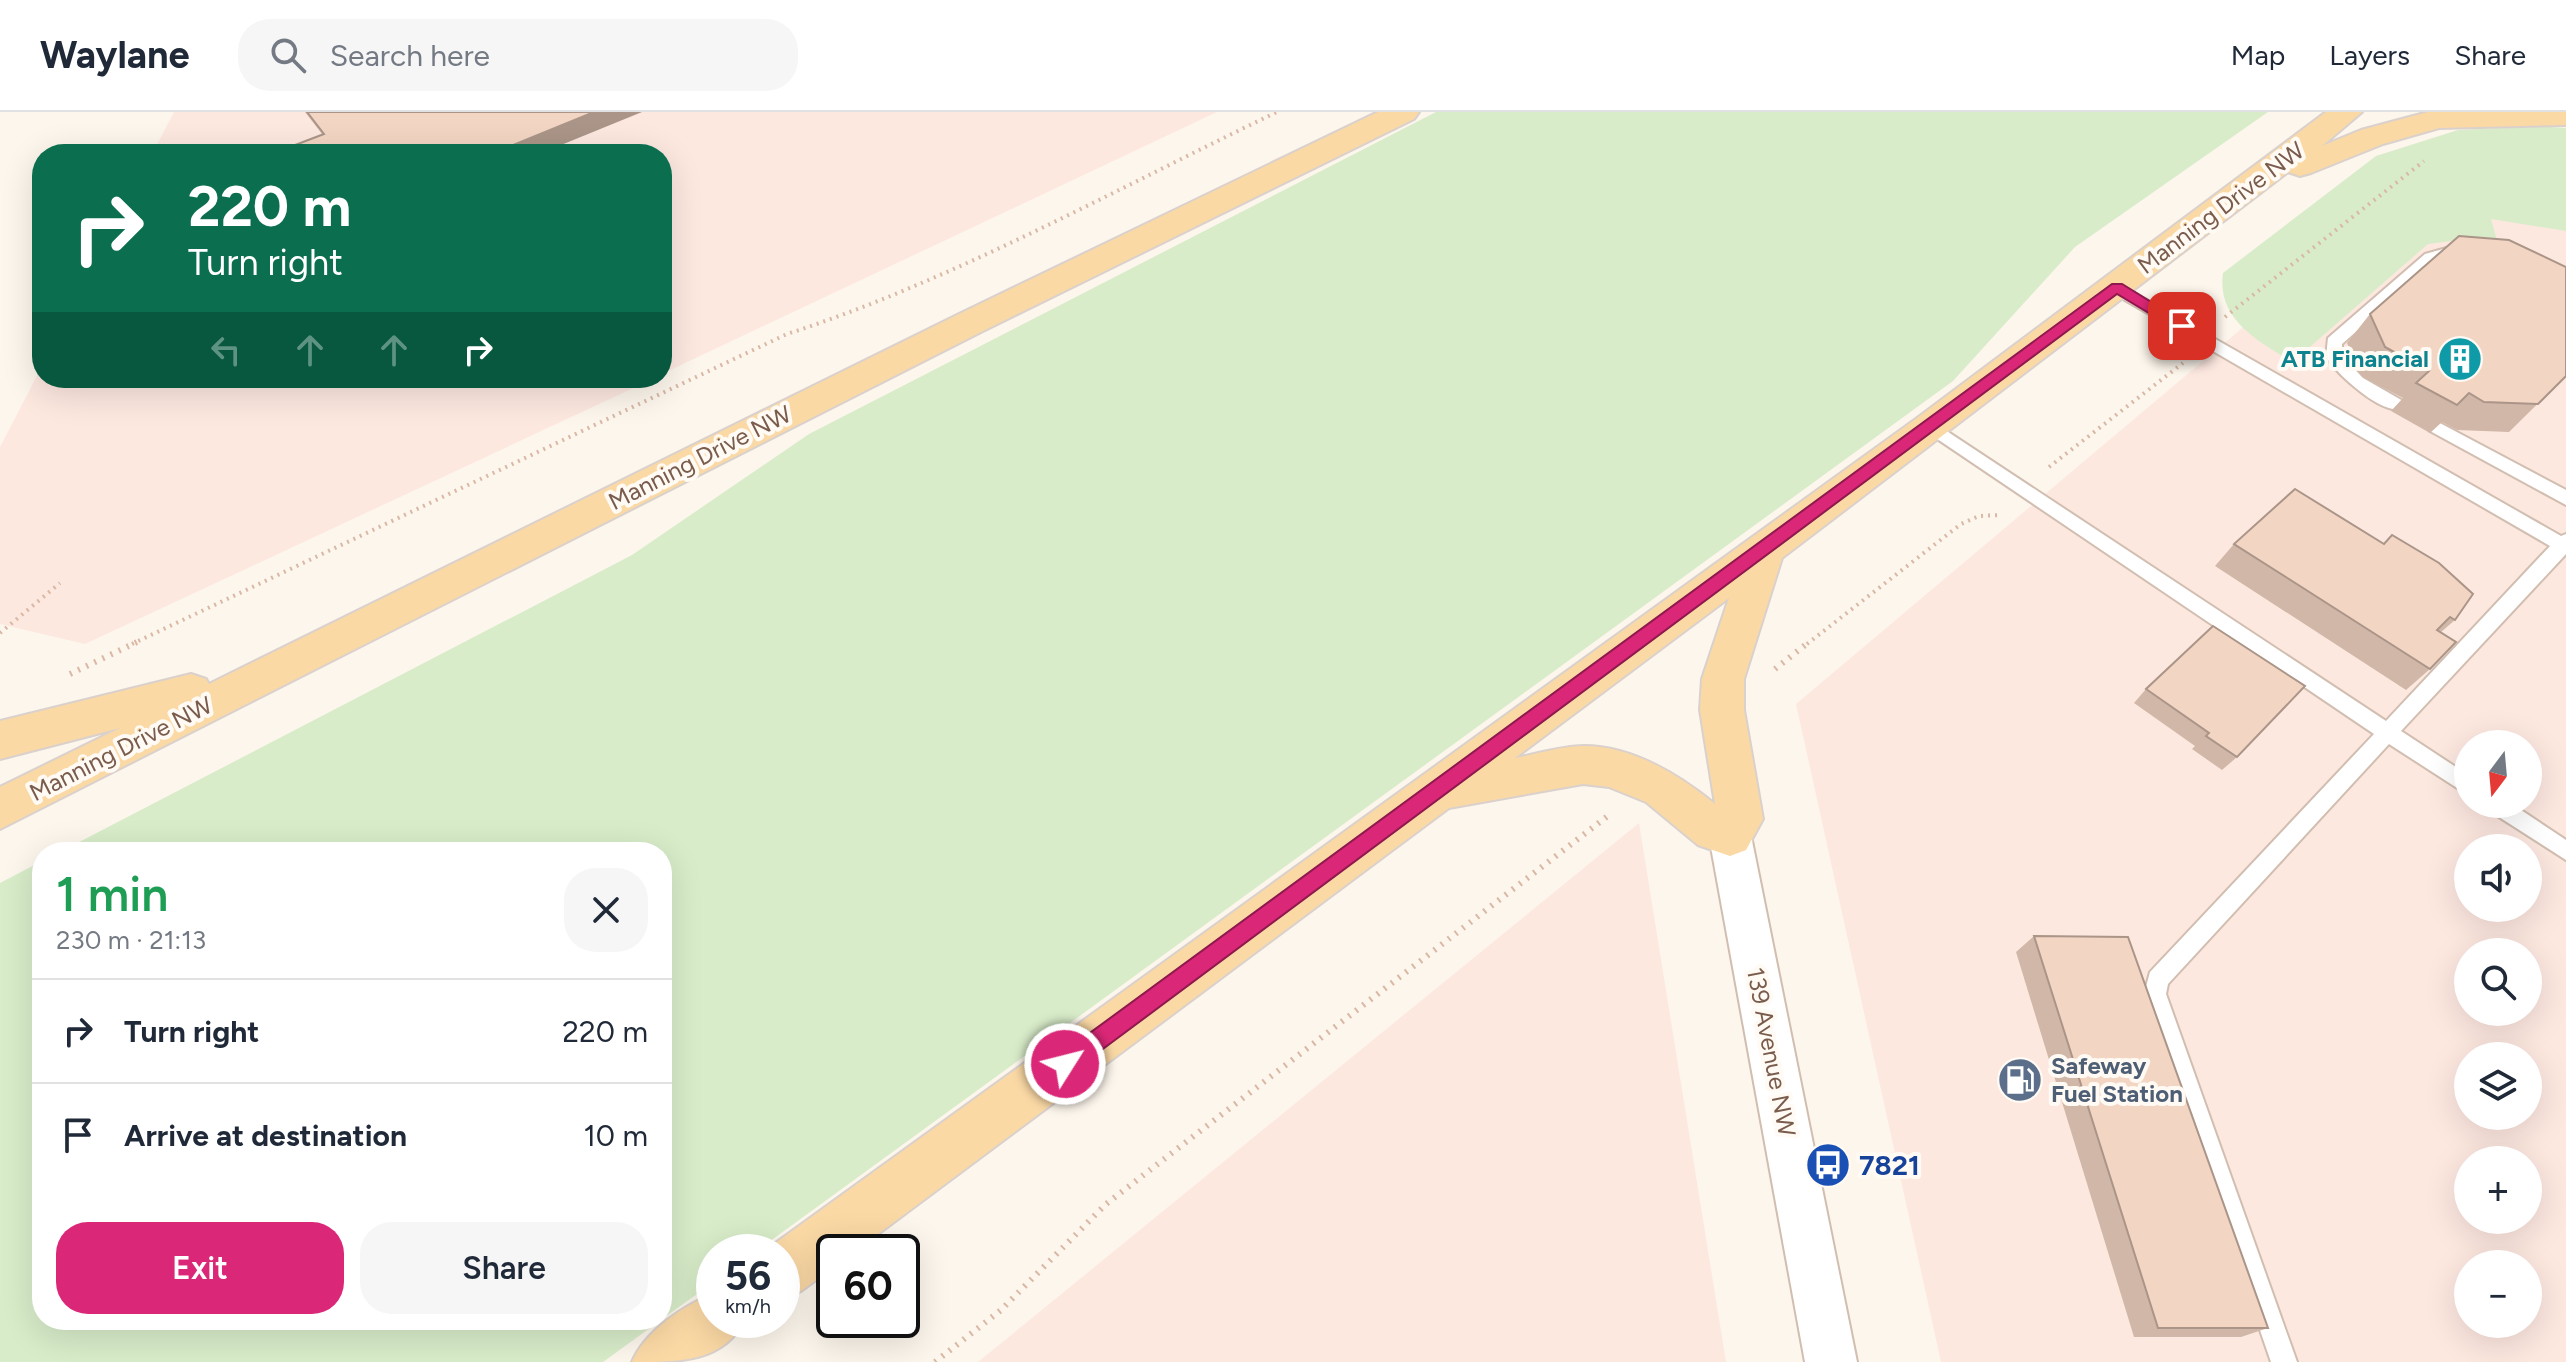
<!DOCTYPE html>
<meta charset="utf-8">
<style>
:root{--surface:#fff;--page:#f6f6f7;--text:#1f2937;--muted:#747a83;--line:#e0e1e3;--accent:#db2777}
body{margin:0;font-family:Figtree,sans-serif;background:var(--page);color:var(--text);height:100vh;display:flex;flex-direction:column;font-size:30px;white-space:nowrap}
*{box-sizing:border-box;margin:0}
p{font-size:26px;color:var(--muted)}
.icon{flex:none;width:44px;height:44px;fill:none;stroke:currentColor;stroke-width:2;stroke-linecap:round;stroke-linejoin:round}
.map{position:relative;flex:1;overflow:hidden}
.panel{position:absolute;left:32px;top:730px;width:640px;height:488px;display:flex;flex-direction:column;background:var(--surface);border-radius:32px;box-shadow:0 8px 32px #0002}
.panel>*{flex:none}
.hud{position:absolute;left:32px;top:32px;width:640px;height:244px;border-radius:32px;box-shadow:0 8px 32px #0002;background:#0b6e4f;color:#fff;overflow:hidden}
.needle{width:52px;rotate:196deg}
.fabs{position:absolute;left:2454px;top:618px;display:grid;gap:16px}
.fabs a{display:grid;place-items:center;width:88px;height:88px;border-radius:50%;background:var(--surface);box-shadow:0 8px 32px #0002;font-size:40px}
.speed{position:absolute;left:696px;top:1122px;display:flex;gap:16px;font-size:40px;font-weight:700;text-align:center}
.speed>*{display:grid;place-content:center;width:104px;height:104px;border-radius:50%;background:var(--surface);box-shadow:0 8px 32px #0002;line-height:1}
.speed small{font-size:20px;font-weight:400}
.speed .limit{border:4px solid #111;border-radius:12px;background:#fff;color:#111}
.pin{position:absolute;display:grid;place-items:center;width:68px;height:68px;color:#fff;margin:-34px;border-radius:16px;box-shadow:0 4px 12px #0006}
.me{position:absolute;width:88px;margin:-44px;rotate:54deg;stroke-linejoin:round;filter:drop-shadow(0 0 6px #0008)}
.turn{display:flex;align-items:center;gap:28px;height:168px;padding:0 24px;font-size:36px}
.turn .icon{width:104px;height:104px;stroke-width:2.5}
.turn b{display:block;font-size:56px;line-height:68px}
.lanes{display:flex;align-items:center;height:76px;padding:0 24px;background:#0003;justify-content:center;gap:40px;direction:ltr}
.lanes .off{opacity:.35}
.round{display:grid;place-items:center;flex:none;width:84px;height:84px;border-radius:32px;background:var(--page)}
.summary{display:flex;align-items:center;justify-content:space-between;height:136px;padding:0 24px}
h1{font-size:48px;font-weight:600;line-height:60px;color:#1e9e55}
.cta{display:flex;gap:16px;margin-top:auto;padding:16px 24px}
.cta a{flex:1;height:92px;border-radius:32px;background:var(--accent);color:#fff;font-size:32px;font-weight:600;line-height:92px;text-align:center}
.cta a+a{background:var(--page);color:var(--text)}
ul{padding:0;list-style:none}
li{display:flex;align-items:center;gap:24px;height:104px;padding:0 24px;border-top:2px solid var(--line)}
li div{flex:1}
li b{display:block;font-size:30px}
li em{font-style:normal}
header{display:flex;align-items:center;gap:48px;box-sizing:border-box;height:112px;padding:0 40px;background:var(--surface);border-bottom:2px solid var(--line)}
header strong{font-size:38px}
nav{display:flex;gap:44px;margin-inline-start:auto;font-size:28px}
.search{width:560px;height:72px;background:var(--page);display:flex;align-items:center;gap:20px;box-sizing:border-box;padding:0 28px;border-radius:32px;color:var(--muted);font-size:30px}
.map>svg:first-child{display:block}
</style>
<header>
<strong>Waylane</strong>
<div class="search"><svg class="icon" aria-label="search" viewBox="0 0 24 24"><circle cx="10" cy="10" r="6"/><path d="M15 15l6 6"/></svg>Search here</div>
<nav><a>Map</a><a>Layers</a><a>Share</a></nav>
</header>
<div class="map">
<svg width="2566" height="1250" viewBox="0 0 2566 1250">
<rect width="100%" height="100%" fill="#fdf6ec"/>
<g fill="#fde8e0" fill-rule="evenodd">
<polygon points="174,0 1217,0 662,262 662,42 152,42"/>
<path d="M2419 67 2566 79V1250H1941L1796 592ZM2468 632H2528V692H2468ZM2468 736H2528V796H2468ZM2468 840H2528V900H2468ZM2468 944H2528V1004H2468ZM2468 1048H2528V1108H2468ZM2468 1152H2528V1212H2468Z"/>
<polygon points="42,254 42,266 655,266 85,532 0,512 0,335"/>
<polygon points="1639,711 1726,1250 978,1250"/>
</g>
<g fill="#d8ecc9">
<polygon points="1436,0 2268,0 2075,135 1953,269 755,1140 714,1140 714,1170 662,1207 662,740 60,740 632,443 809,322"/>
<path d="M2536 14 2566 16V119L2491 107 2498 132 2459 128 2428 132 2303 241 2299 254C2263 232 2216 210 2223 161L2376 44 2458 18Z"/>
<polygon points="42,749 42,1208 661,1208 603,1250 0,1250 0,771"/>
</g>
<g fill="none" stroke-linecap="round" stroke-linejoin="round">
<g stroke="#d1beb0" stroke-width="4">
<g id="lane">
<path d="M2461 132 2469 137 2466 141 2435 150 2342 232V244L2363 266 2403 289V297C2381 303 2338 263 2326 245L2328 226 2425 142Z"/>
<polygon points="2117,171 2561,424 2566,422 2566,442 2401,619 2468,663 2468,683 2389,632 2168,872 2166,882 2297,1250 2271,1250 2144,882 2150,860 2374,622 1921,316 1924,312 1936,312 2386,609 2550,434 2111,180 2109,176"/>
<polygon points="2436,309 2566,378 2566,393 2430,319 2427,315 2430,311"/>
<polygon points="2485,692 2512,692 2566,728 2566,748 2488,698"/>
</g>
</g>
<g stroke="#d1beb0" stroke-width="4">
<polygon id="street" points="1730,706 1745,711 1751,724 1857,1250 1805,1250 1709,724 1715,711"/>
</g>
<g stroke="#dad1cd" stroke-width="4">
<g id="primary">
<polygon points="1378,0 1419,0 1414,7 983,219 0,717 0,675 120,616 0,647 0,609 191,562 206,567 209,572 957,203"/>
<path d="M2326 0H2362L2322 34 2361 18 2428 0H2566V13L2439 16 2383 32 2311 61 2300 64 2288 60 1782 446 1744 567V598L1763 707 1746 738 1730 744 1698 733 1646 690 1609 675 1583 672 1449 696 854 1140H834V1155L801 1179 782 1188V1140H763L1917 306ZM1729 486 1702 567 1700 598 1715 692C1679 663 1633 634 1584 634 1562 634 1537 642 1515 646Z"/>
<path d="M714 1181V1208H745C723 1250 681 1250 632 1250 645 1219 683 1194 714 1181Z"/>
</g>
</g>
<g stroke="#d9b8a5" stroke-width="4" stroke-dasharray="2 5" stroke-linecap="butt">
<polyline points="2225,205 2424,49"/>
<polyline points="2049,355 2183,251"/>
<polyline points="0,521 60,471"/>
<path d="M132 532 787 222C954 168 1118 76 1277 0"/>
<polyline points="1807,532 1961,412 1979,404 2002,403"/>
</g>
<g stroke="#d9b8a5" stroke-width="6" stroke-dasharray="2 7" stroke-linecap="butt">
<polyline points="1775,557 1809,530"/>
<polyline points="70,562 137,530"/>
<polyline points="935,1250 1001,1198 1106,1092 1609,703"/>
</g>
<use href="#lane" fill="#fff" fill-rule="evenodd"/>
<use href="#street" fill="#fff" fill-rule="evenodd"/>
<use href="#primary" fill="#fbd9a5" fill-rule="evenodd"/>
</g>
<g fill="#d1b7a8">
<polygon points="305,0 642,0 322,22"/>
<polygon points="2370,202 2566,264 2509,320 2457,318 2442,310 2430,321 2391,299 2403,286 2361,264 2347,231"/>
<polygon points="2295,377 2455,508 2441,520 2430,557 2406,578 2215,454 2234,432"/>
<polygon points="2213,514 2237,645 2222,658 2192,637 2195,634 2134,591 2146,577"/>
<polygon points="2034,824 2268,1216 2241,1225 2134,1225 2016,840"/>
</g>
<polygon fill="#aa9588" points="594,0 642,0 539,42 512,42 508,35"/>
<g fill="#f3d5c3" stroke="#aa9588" stroke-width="2">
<polygon points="307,0 594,0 508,35 514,41 512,42 285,42 282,38 324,22"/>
<polygon points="2459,124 2509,128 2566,155 2566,264 2538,292 2484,290 2469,281 2457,293 2416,271 2429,259 2385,235 2370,202"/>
<polygon points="2295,377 2384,432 2392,423 2439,451 2473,482 2455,508 2450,505 2437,518 2456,530 2430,557 2234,432"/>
<polygon points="2213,514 2305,574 2237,645 2206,624 2209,621 2146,577"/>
<polygon points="2034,824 2128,825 2268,1216 2158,1216"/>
</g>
<polygon fill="#db2777" stroke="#8e194d" stroke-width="2" points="2112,172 2122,172 2190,214 2182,219 2177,218 2117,182 1072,960 1065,963 1057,960 1054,952 1057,945"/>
<defs>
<g id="building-disc" transform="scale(2.3)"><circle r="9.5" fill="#0f9aa8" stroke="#fffaf3"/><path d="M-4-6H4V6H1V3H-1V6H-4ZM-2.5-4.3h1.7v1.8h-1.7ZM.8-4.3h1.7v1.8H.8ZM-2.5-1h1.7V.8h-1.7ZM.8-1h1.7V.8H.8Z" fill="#fff"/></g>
<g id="fuel-disc" transform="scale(2.3)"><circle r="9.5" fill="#5c6f8a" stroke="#fffaf3"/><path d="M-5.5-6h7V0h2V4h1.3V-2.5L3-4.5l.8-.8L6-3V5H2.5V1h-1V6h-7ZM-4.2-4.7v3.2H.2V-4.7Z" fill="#fff"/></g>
<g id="bus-disc" transform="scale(2.3)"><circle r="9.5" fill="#1a4fb4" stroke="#fffaf3"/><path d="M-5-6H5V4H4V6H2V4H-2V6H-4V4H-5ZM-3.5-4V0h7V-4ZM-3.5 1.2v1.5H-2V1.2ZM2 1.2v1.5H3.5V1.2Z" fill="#fff"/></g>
</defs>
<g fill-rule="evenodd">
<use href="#building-disc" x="2460" y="247"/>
<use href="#fuel-disc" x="2020" y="968"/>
<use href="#bus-disc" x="1828" y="1053"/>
</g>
<g text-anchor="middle" stroke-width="8" stroke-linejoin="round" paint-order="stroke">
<g font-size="24" fill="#7a5c4d" stroke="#fffaf3">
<text transform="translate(2221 96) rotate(-37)" y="8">Manning Drive NW</text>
<text transform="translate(700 346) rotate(-27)" y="8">Manning Drive NW</text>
<text transform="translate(121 637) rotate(-27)" y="8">Manning Drive NW</text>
<text transform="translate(1771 940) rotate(79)" y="8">139 Avenue NW</text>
</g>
<g font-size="24" font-weight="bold" fill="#0d838f" stroke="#fffaf3" text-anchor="end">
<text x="2429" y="255">ATB Financial</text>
</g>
<g font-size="24" font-weight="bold" fill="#4e5e75" stroke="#fffaf3" text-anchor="start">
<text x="2051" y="962">Safeway<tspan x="2051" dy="28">Fuel Station</tspan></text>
</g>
<g font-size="28" font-weight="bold" fill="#164399" stroke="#fffaf3" text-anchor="start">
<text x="1859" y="1063">7821</text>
</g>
</g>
</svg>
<div class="fabs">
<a><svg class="needle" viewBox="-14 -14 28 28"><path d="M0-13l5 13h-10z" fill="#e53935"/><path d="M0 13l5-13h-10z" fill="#747a83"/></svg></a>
<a><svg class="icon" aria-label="sound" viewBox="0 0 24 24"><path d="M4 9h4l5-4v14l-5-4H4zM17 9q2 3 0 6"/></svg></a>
<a><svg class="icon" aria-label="search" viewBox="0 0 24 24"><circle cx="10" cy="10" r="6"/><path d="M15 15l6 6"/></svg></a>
<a><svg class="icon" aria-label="layers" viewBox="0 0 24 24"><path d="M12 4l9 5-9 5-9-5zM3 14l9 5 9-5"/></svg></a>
<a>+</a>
<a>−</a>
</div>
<div class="speed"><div>56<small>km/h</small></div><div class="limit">60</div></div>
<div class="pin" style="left:2182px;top:214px;background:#d93025"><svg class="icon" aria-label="arrive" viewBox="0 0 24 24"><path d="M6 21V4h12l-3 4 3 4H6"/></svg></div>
<svg class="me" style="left:1065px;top:952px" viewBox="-20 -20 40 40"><circle r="17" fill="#db2777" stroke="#fff" stroke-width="3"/><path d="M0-11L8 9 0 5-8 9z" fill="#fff"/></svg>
<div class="hud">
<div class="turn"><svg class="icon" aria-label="right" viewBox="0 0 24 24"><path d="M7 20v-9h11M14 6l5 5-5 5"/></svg><div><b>220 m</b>Turn right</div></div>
<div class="lanes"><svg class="icon off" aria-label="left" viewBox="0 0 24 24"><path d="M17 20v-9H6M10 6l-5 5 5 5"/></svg><svg class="icon off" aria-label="ahead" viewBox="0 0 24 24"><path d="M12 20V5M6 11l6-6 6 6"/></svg><svg class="icon off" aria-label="ahead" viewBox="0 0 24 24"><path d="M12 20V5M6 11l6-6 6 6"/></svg><svg class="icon" aria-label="right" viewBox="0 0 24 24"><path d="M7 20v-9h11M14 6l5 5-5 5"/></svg></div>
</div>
<section class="panel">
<div class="summary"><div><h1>1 min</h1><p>230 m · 21:13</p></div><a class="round"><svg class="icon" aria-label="close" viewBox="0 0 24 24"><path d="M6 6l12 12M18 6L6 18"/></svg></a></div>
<ul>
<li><svg class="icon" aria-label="right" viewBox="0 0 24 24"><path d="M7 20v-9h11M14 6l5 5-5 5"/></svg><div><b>Turn right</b></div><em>220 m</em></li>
<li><svg class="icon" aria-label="arrive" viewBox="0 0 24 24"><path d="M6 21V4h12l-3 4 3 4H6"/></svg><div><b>Arrive at destination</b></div><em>10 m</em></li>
</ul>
<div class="cta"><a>Exit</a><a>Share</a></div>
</section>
</div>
